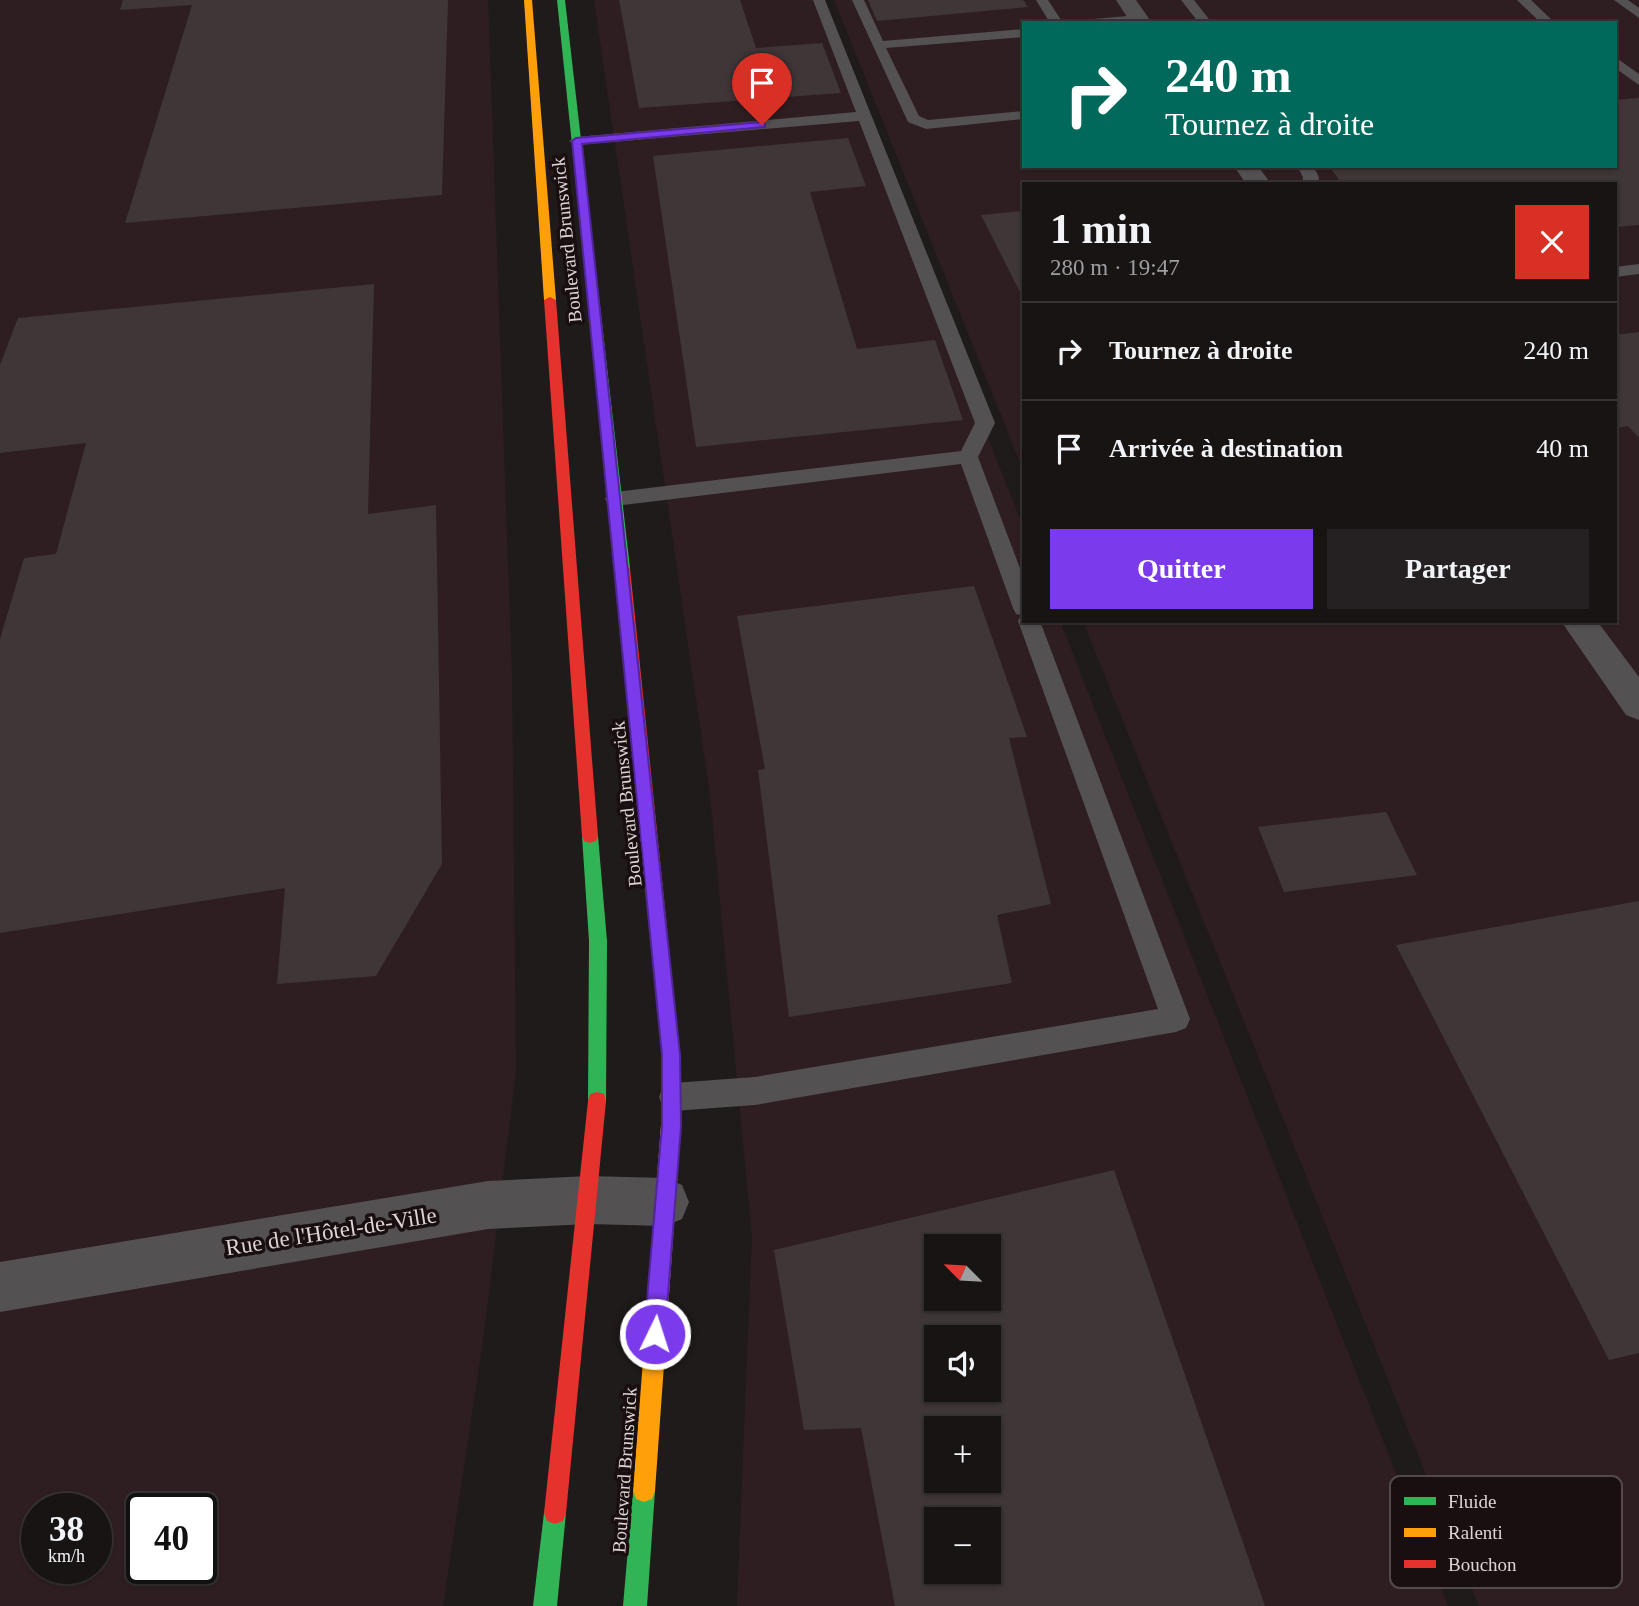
<!DOCTYPE html>
<html lang="fr">
<meta charset="utf-8">
<style>
:root{--surface:#181414;--page:#252122;--text:#f1f3f6;--muted:#9f9ea0;--line:#363334;--accent:#7c3aed}
body{margin:0;font-family:Georgia,serif;background:var(--page);color:var(--text);height:100vh;display:flex;flex-direction:column;font-size:26px;white-space:nowrap}
*{box-sizing:border-box;margin:0}
p{font-size:23px;color:var(--muted)}
.icon{flex:none;width:38px;height:38px;fill:none;stroke:currentColor;stroke-width:2;stroke-linecap:round;stroke-linejoin:round}
.map{position:relative;flex:1;overflow:hidden}
.details{position:absolute;left:1022px;top:182px;width:595px;height:441px;display:flex;flex-direction:column;background:var(--surface);border-radius:0px;box-shadow:0 2px 5px #0004,0 0 0 2px var(--line)}
.details>*{flex:none}
.top-card{position:absolute;left:1022px;top:21px;width:595px;height:147px;border-radius:0px;box-shadow:0 2px 5px #0004,0 0 0 2px var(--line);background:#00695c;color:#fff;overflow:hidden}
.needle{width:46px;rotate:294deg}
.tools{position:absolute;left:924px;top:1234px;display:grid;gap:14px}
.tools a{display:grid;place-items:center;width:77px;height:77px;border-radius:0px;background:var(--surface);box-shadow:0 2px 5px #0004,0 0 0 2px var(--line);font-size:35px}
.speed{position:absolute;left:21px;top:1493px;display:flex;gap:14px;font-size:35px;font-weight:700;text-align:center}
.speed>*{display:grid;place-content:center;width:91px;height:91px;border-radius:50%;background:var(--surface);box-shadow:0 2px 5px #0004,0 0 0 2px var(--line);line-height:1}
.speed small{font-size:18px;font-weight:400}
.speed .limit{border:4px solid #111;border-radius:10px;background:#fff;color:#111}
.pin{position:absolute;display:grid;place-items:center;width:60px;height:60px;color:#fff;margin:-72px -30px;border-radius:50% 50% 50% 0;rotate:-45deg;box-shadow:0 0 7px #0007}
.pin .icon{rotate:45deg}
.me{position:absolute;width:77px;margin:-38px;rotate:4deg;stroke-linejoin:round;filter:drop-shadow(0 0 5px #0008)}
.turn{display:flex;align-items:center;gap:24px;height:147px;padding:0 28px;font-size:32px}
.turn .icon{width:91px;height:91px;stroke-width:2.5}
.turn b{display:block;font-size:49px;line-height:60px}
.round{display:grid;place-items:center;flex:none;width:74px;height:74px;border-radius:0px;background:var(--page)}
.headline{display:flex;align-items:center;justify-content:space-between;height:119px;padding:0 28px}
h1{font-size:42px;font-weight:700;line-height:52px}
.button{display:flex;gap:14px;margin-top:auto;padding:14px 28px}
.button a{flex:1;height:80px;border-radius:0px;background:var(--accent);color:#fff;font-size:28px;font-weight:700;line-height:80px;text-align:center}
.button a+a{background:var(--page);color:var(--text)}
ul{padding:0;list-style:none}
li{display:flex;align-items:center;gap:21px;height:98px;padding:0 28px;border-top:2px solid var(--line)}
li div{flex:1}
li b{display:block;font-size:26px}
li em{font-style:normal}
.map>svg:first-child{display:block}
</style>
<div class="map">
<svg width="1639" height="1606" viewBox="0 0 1639 1606">
<rect width="100%" height="100%" fill="#201b1b"/>
<g fill="#2f1e21" fill-rule="evenodd">
<path d="M0 0H488L512 679 516 1071 483 1340 443 1606H0ZM37 1508H96V1568H37ZM142 1508H201V1568H142Z"/>
<path d="M594 0H815L1024 529V621H1060L1448 1606H737L752 1237 710 794ZM936 1246H989V1298H936ZM936 1337H989V1390H936ZM936 1428H989V1480H936ZM936 1519H989V1572H936Z"/>
<path d="M834 0H1639V1606H1479L1083 621H1615V184H1024V472ZM1024 23H1615V166H1024Z"/>
</g>
<g fill="#3f3638" fill-rule="evenodd">
<polygon points="123,0 448,0 442,195 125,223 192,5 120,10"/>
<polygon points="619,0 740,0 756,48 822,43 841,93 639,108"/>
<polygon points="868,0 1023,0 1028,7 877,21"/>
<polygon points="1639,98 1639,225 1615,227 1615,184 1342,184 1329,166 1615,166 1615,100"/>
<polygon points="848,138 866,186 810,192 857,349 935,340 963,420 696,447 653,156"/>
<polygon points="1024,211 1024,300 981,215"/>
<polygon points="374,284 368,514 436,505 442,864 376,976 277,984 285,888 0,933 0,639 24,558 56,554 86,443 0,453 0,365 18,318"/>
<polygon points="1639,332 1639,438 1628,426 1615,428 1615,335"/>
<polygon points="974,586 1027,737 1009,738 1051,904 997,915 1012,983 789,1017 758,770 765,769 737,616"/>
<polygon points="1386,812 1417,875 1284,892 1258,827"/>
<polygon points="1639,901 1639,1353 1609,1360 1396,945"/>
<path d="M1114 1170 1265 1606H895L861 1428 804 1430 774 1250ZM936 1246H989V1298H936ZM936 1337H989V1390H936ZM936 1428H989V1480H936ZM936 1519H989V1572H936Z"/>
</g>
<g fill="none" stroke-linecap="round" stroke-linejoin="round">
<g fill="#535151" fill-rule="evenodd">
<polygon points="813,0 825,0 995,423 978,457 1024,579 1024,621 1040,621 1190,1019 1186,1028 1176,1032 755,1105 673,1111 663,1107 659,1097 663,1087 673,1083 755,1077 1158,1009 1018,621 1021,615 1016,614 1013,608 961,464 615,506 608,504 605,499 608,494 615,492 961,451 975,423 859,121 576,145 569,141 576,137 856,112"/>
<polygon points="852,0 864,0 883,41 1024,29 1024,37 886,48 919,116 928,120 1024,111 1024,119 926,129 908,122"/>
<polygon points="1036,0 1048,0 1063,23 1050,23"/>
<polygon points="1181,0 1194,0 1212,23 1199,23"/>
<polygon points="1517,0 1531,0 1555,23 1541,23"/>
<polygon points="1614,0 1628,0 1639,8 1639,18"/>
<polygon points="1140,15 1147,19 1145,22 1087,23 1093,19"/>
<polygon points="1615,57 1639,74 1639,85 1615,68"/>
<polygon points="1297,166 1313,166 1319,177 1318,184 1302,184 1303,177"/>
<polygon points="1639,264 1639,274 1615,277 1615,267"/>
</g>
<g fill="#535151" fill-rule="evenodd">
<polygon points="1116,0 1136,0 1152,23 1131,23"/>
<polygon points="1234,166 1258,166 1271,184 1246,184"/>
<polygon points="1561,621 1597,621 1639,677 1639,720 1626,715"/>
<polygon points="588,1176 665,1178 682,1185 689,1202 682,1219 665,1226 588,1224 488,1229 0,1312 0,1262 488,1181"/>
</g>
<g fill="#30b455" fill-rule="evenodd">
<polygon points="557,0 565,0 630,568 623,573 616,568"/>
<polygon points="590,829 596,831 598,836 607,941 606,1101 604,1108 597,1110 590,1108 588,1101 589,941 582,836 584,831"/>
<polygon points="644,1480 652,1483 655,1491 647,1606 623,1606 633,1491 636,1483"/>
<polygon points="555,1502 563,1505 566,1513 557,1606 533,1606 544,1513 547,1505"/>
</g>
<g fill="#ff9f0a" fill-rule="evenodd">
<polygon points="524,0 532,0 556,300 550,303 544,300"/>
<polygon points="672,1090 679,1092 681,1099 681,1126 655,1491 652,1499 644,1502 636,1499 633,1491 663,1099 665,1092"/>
</g>
<g fill="#e5322d" fill-rule="evenodd">
<polygon points="550,297 556,300 598,836 596,841 590,843 584,841 582,836 544,300"/>
<polygon points="623,563 630,568 680,1055 681,1099 679,1106 672,1108 665,1106 663,1099 662,1055 616,568"/>
<polygon points="597,1092 604,1094 606,1101 566,1513 563,1521 555,1524 547,1521 544,1513 588,1101 590,1094"/>
</g>
</g>
<polygon fill="#7c3aed" stroke="#51269a" stroke-width="2" points="762,122 765,123 765,127 582,144 680,1055 681,1126 665,1334 662,1342 655,1345 647,1342 644,1334 662,1126 662,1055 572,141 576,138"/>
<g text-anchor="middle" stroke-width="7" stroke-linejoin="round" paint-order="stroke">
<g font-size="19" fill="#dcd4d5" stroke="#190f11">
<text transform="translate(566 240) rotate(-96)" y="7">Boulevard Brunswick</text>
<text transform="translate(626 804) rotate(-96)" y="7">Boulevard Brunswick</text>
<text transform="translate(624 1470) rotate(-86)" y="7">Boulevard Brunswick</text>
</g>
<g font-size="23" fill="#dcd4d5" stroke="#190f11">
<text transform="translate(331 1231) rotate(-9)" y="8">Rue de l'Hôtel-de-Ville</text>
</g>
</g>
<rect x="1390" y="1476" width="232" height="112" rx="10" fill="#190f11" stroke="#544a4c" stroke-width="2"/>
<rect x="1404" y="1497" width="32" height="8" fill="#30b455"/>
<rect x="1404" y="1528" width="32" height="9" fill="#ff9f0a"/>
<rect x="1404" y="1560" width="32" height="8" fill="#e5322d"/>
<g font-size="19" fill="#dcd4d5">
<text x="1448" y="1508">Fluide</text>
<text x="1448" y="1539">Ralenti</text>
<text x="1448" y="1571">Bouchon</text>
</g>
</svg>
<div class="tools">
<a><svg class="needle" viewBox="-14 -14 28 28"><path d="M0-13l5 13h-10z" fill="#e53935"/><path d="M0 13l5-13h-10z" fill="#9f9ea0"/></svg></a>
<a><svg class="icon" aria-label="sound" viewBox="0 0 24 24"><path d="M4 9h4l5-4v14l-5-4H4zM17 9q2 3 0 6"/></svg></a>
<a>+</a>
<a>−</a>
</div>
<div class="speed"><div>38<small>km/h</small></div><div class="limit">40</div></div>
<div class="pin" style="left:762px;top:125px;background:#d93025"><svg class="icon" aria-label="arrive" viewBox="0 0 24 24"><path d="M6 21V4h12l-3 4 3 4H6"/></svg></div>
<svg class="me" style="left:655px;top:1334px" viewBox="-20 -20 40 40"><circle r="17" fill="#7c3aed" stroke="#fff" stroke-width="3"/><path d="M0-11L8 9 0 5-8 9z" fill="#fff"/></svg>
<div class="top-card">
<div class="turn"><svg class="icon" aria-label="right" viewBox="0 0 24 24"><path d="M7 20v-9h11M14 6l5 5-5 5"/></svg><div><b>240 m</b>Tournez à droite</div></div>
</div>
<section class="details">
<div class="headline"><div><h1>1 min</h1><p>280 m · 19:47</p></div><a class="round" style="background:#d93025;color:#fff"><svg class="icon" aria-label="close" viewBox="0 0 24 24"><path d="M6 6l12 12M18 6L6 18"/></svg></a></div>
<ul>
<li><svg class="icon" aria-label="right" viewBox="0 0 24 24"><path d="M7 20v-9h11M14 6l5 5-5 5"/></svg><div><b>Tournez à droite</b></div><em>240 m</em></li>
<li><svg class="icon" aria-label="arrive" viewBox="0 0 24 24"><path d="M6 21V4h12l-3 4 3 4H6"/></svg><div><b>Arrivée à destination</b></div><em>40 m</em></li>
</ul>
<div class="button"><a>Quitter</a><a>Partager</a></div>
</section>
</div>
